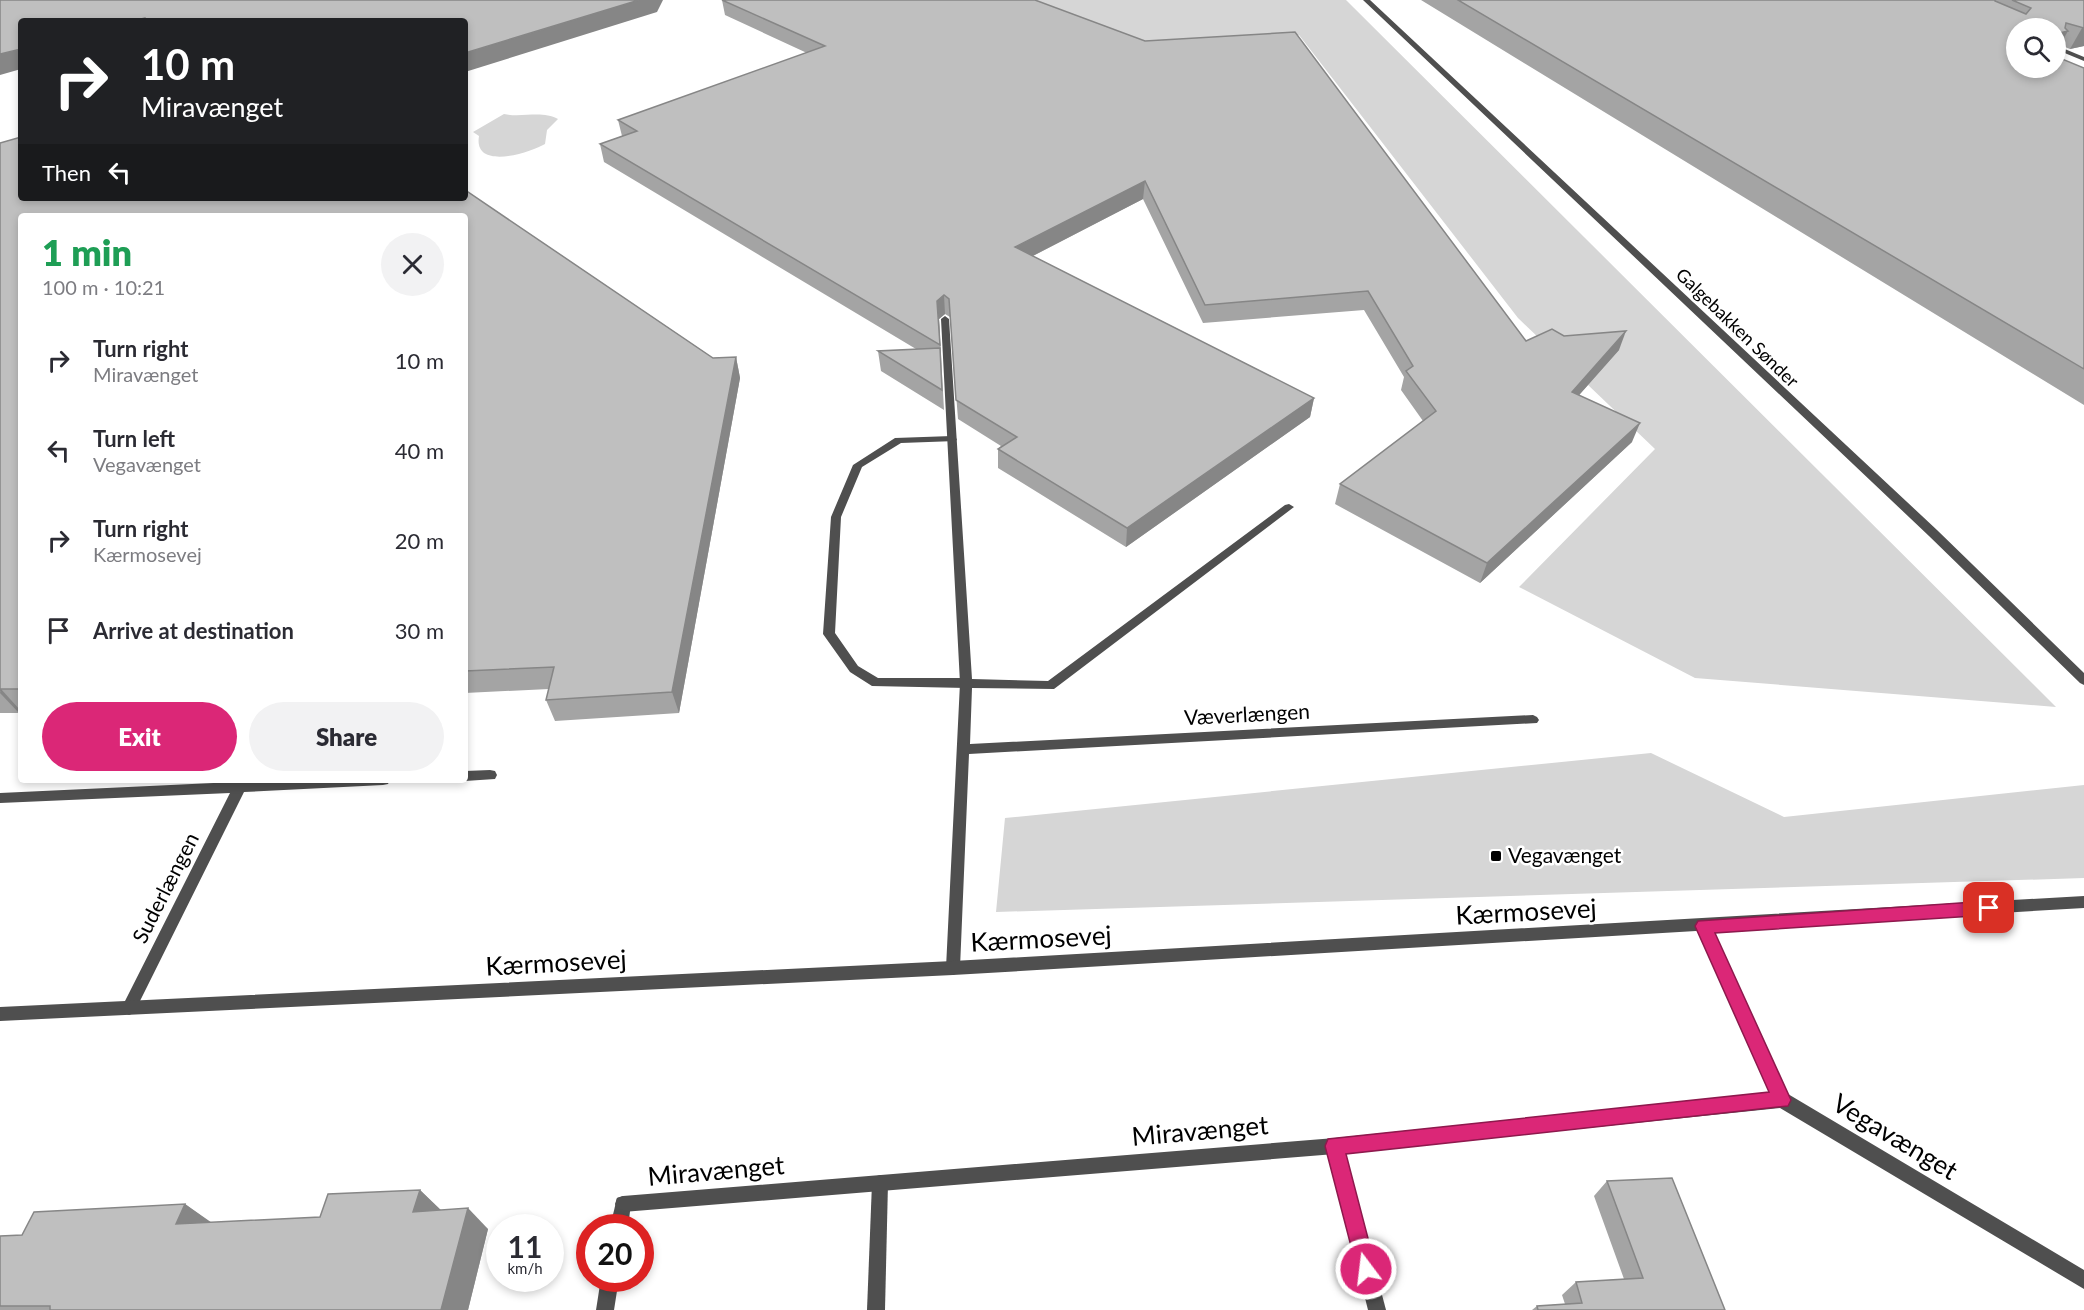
<!DOCTYPE html>
<meta charset="utf-8">
<style>
:root{--surface:#fff;--page:#f2f2f3;--text:#2b2b33;--muted:#7c7c81;--accent:#db2777}
body{margin:0;font-family:Lato,sans-serif;background:var(--page);color:var(--text);height:100vh;display:flex;flex-direction:column;font-size:22px;white-space:nowrap}
*{box-sizing:border-box;margin:0}
p{font-size:20px;color:var(--muted)}
.icon{flex:none;width:33px;height:33px;fill:none;stroke:currentColor;stroke-width:2;stroke-linecap:round;stroke-linejoin:round}
.map{position:relative;flex:1;overflow:hidden}
.panel{position:absolute;left:18px;top:213px;width:450px;height:570px;display:flex;flex-direction:column;background:var(--surface);border-radius:6px;box-shadow:0 3px 9px #0003}
.panel>*{flex:none}
.guide{position:absolute;left:18px;top:18px;width:450px;height:183px;border-radius:6px;box-shadow:0 3px 9px #0003;background:#202124;color:#fff;overflow:hidden}
.controls{position:absolute;left:2006px;top:18px;display:grid;gap:12px}
.controls a{display:grid;place-items:center;width:60px;height:60px;border-radius:50%;background:var(--surface);box-shadow:0 3px 9px #0003;font-size:30px}
.speed{position:absolute;left:486px;top:1214px;display:flex;gap:12px;font-size:30px;font-weight:700;text-align:center}
.speed>*{display:grid;place-content:center;width:78px;height:78px;border-radius:50%;background:var(--surface);box-shadow:0 3px 9px #0003;line-height:1}
.speed small{font-size:15px;font-weight:400}
.speed .limit{border:9px solid #d22;background:#fff;color:#111}
.pin{position:absolute;display:grid;place-items:center;width:51px;height:51px;color:#fff;margin:-26px;border-radius:12px;box-shadow:0 3px 9px #0006}
.me{position:absolute;width:66px;margin:-33px;rotate:345deg;stroke-linejoin:round;filter:drop-shadow(0 0 4px #0008)}
.turn{display:flex;align-items:center;gap:21px;height:126px;padding:0 24px;font-size:27px}
.turn .icon{width:78px;height:78px;stroke-width:2.5}
.turn b{display:block;font-size:42px;line-height:51px}
.then{display:flex;align-items:center;height:57px;padding:0 24px;background:#0003;gap:12px;font-size:22px}
.round{display:grid;place-items:center;flex:none;width:63px;height:63px;border-radius:32px;background:var(--page)}
.headline{display:flex;align-items:center;justify-content:space-between;height:102px;padding:0 24px}
h1{font-size:36px;font-weight:800;line-height:45px;color:#1e9e55}
.button{display:flex;gap:12px;margin-top:auto;padding:12px 24px}
.button a{flex:1;height:69px;border-radius:36px;background:var(--accent);color:#fff;font-size:24px;font-weight:800;line-height:69px;text-align:center}
.button a+a{background:var(--page);color:var(--text)}
ul{padding:0;list-style:none}
li{display:flex;align-items:center;gap:18px;height:90px;padding:0 24px}
li div{flex:1}
li b{display:block;font-size:22px}
li em{font-style:normal}
.map>svg:first-child{display:block}
</style>
<div class="map">
<svg width="2084" height="1310" viewBox="0 0 2084 1310">
<rect width="100%" height="100%" fill="#fff"/>
<g fill="#d6d6d6">
<polygon points="1020,0 1346,0 2056,707 1695,678 1519,587 1655,449 1518,318 1299,35 1069,52"/>
<path d="M504 114C522 118 542 110 558 119L547 130 545 144C530 153 473 171 479 136L473 132Z"/>
<polygon points="1651,753 1784,817 2084,785 2084,878 996,912 1005,818"/>
</g>
<g fill="none" stroke-linecap="round" stroke-linejoin="round">
<g fill="#4f4f4f" fill-rule="evenodd">
<polygon points="952,436 957,439 956,441 901,443 862,467 841,517 835,633 858,666 878,678 966,678 970,680 972,683 970,686 966,688 872,686 850,672 823,634 831,517 853,465 895,438"/>
<polygon points="1335,1138 1341,1140 1343,1146 1386,1310 1368,1310 1327,1146 1329,1140"/>
<polygon points="880,1175 886,1177 888,1183 885,1310 867,1310 872,1183 874,1177"/>
<polygon points="623,1196 629,1198 631,1204 628,1227 610,1227 617,1198"/>
<polygon points="601,1278 619,1278 614,1310 596,1310"/>
</g>
<g fill="#4f4f4f" fill-rule="evenodd">
<polygon points="1363,0 1370,0 1937,530 2084,673 2084,685 2080,683 1929,536"/>
<polygon points="2055,45 2084,57 2084,61 2055,49"/>
<polygon points="945,316 949,319 972,679 1048,681 1285,505 1289,504 1294,507 1054,689 972,688 970,744 1533,715 1537,717 1539,720 1537,723 969,754 960,968 958,973 953,975 948,973 946,968 960,683 941,319"/>
<polygon points="490,770 495,771 497,775 495,779 465,781 461,780 465,780 465,771"/>
<polygon points="275,780 390,780 388,784 383,785 244,792 134,1013 129,1015 124,1013 121,1008 124,1003 230,793 0,803 0,793"/>
<polygon points="1703,920 1708,921 1788,1094 2084,1270 2084,1289 1780,1108 1335,1154 623,1212 617,1210 615,1204 617,1198 623,1196 1335,1138 1771,1093 1696,926 1698,921"/>
</g>
<polygon fill="#4f4f4f" fill-rule="evenodd" points="2084,896 2084,908 953,975 0,1021 0,1007 953,961"/>
</g>
<g fill="#a4a4a4">
<polygon points="722,0 1526,341 1564,336 1619,350 1579,395 1632,442 1480,583 1335,504 1340,484 1423,421 1401,390 1404,377 1364,310 1203,323 1143,199 1033,256 1314,398 1310,417 1126,547 998,468 998,449 1001,446 958,419 950,317 945,314 939,319 944,410 881,371 878,351 916,349 604,162 600,144 622,136 618,120 807,53 725,15"/>
<polygon points="1421,0 2084,0 2084,46 2070,49 2060,45 2055,52 2055,28 2016,68 2084,68 2084,405"/>
<polygon points="21,137 21,198 465,198 465,190 713,358 736,357 740,378 679,713 555,721 546,700 549,689 465,693 465,216 21,216 21,710 19,713 0,713 0,143"/>
<polygon points="1607,1181 1725,1310 1532,1310 1537,1306 1565,1304 1562,1295 1576,1282 1624,1279 1594,1196"/>
<polygon points="420,1190 440,1210 488,1229 468,1310 0,1310 0,1236 22,1235 185,1204 211,1223 320,1217"/>
</g>
<g fill="#868686">
<polygon points="639,0 663,0 657,12 465,72 465,53"/>
<polygon points="2082,28 2084,28 2084,46 2070,49"/>
<polygon points="2068,31 2056,52 2055,52 2055,34"/>
<polygon points="21,49 21,69 0,75 0,54"/>
<polygon points="1145,181 1143,199 1015,265 1015,247"/>
<polygon points="944,295 945,314 939,319 941,364 937,301"/>
<polygon points="1626,331 1619,350 1565,411 1572,392"/>
<polygon points="736,357 740,378 679,713 672,692"/>
<polygon points="1314,398 1310,417 1126,547 1127,528"/>
<polygon points="1640,423 1632,442 1480,583 1487,563"/>
<polygon points="1,689 20,710 19,713 0,693"/>
<polygon points="420,1190 442,1211 413,1212"/>
<polygon points="185,1204 215,1225 176,1224"/>
<polygon points="468,1208 488,1229 468,1310 441,1310"/>
</g>
<g fill="#bfbfbf" stroke="#868686" stroke-width="1.5">
<polygon points="0,0 639,0 465,53 465,21 146,21 145,18 134,21 21,21 21,49 0,54"/>
<polygon points="722,0 1035,0 1145,41 1295,32 1526,341 1552,329 1564,336 1626,331 1572,392 1640,423 1487,563 1340,484 1436,411 1406,371 1413,366 1368,291 1205,305 1145,181 1015,247 1314,398 1127,528 998,449 1017,437 956,400 949,299 944,295 937,301 940,345 600,144 637,131 618,120 825,46"/>
<polygon points="1458,0 1995,0 1995,1 2026,14 2031,8 2012,0 2084,0 2084,28 2066,23 2065,28 2068,31 2055,34 2055,28 2016,28 2016,68 2055,68 2055,56 2084,68 2084,369"/>
<polygon points="21,137 21,198 465,198 465,190 713,358 736,357 672,692 546,700 554,667 465,671 465,216 21,216 21,689 1,689 0,691 0,143"/>
<polygon points="940,348 942,390 878,351"/>
<polygon points="1672,1178 1725,1310 1538,1310 1537,1306 1582,1303 1576,1282 1643,1278 1607,1181"/>
<polygon points="420,1190 413,1212 468,1208 441,1310 50,1310 50,1306 0,1306 0,1236 22,1235 34,1212 185,1204 176,1224 320,1217 328,1194"/>
</g>
<polygon fill="#db2777" stroke="#8e194d" stroke-width="1.5" points="1989,901 1995,903 1997,908 1995,913 1989,915 1715,933 1791,1100 1788,1106 1346,1154 1376,1269 1373,1277 1366,1279 1359,1277 1325,1146 1328,1139 1769,1092 1695,926 1698,921"/>
<rect fill="#000" stroke="#fff" stroke-width="2" x="1490" y="850" width="12" height="12" rx="3"/>
<g text-anchor="middle" stroke-width="5" stroke-linejoin="round" paint-order="stroke">
<g font-size="18" fill="#000" stroke="#fff">
<text transform="translate(1737 328) rotate(44)" y="6">Galgebakken Sønder</text>
</g>
<g font-size="21" fill="#000" stroke="#fff">
<text transform="translate(1247 715) rotate(-3)" y="7">Væverlængen</text>
<text transform="translate(166 888) rotate(-63)" y="7">Suderlængen</text>
</g>
<g font-size="21" fill="#000" stroke="#fff" text-anchor="start">
<text x="1508" y="863">Vegavænget</text>
</g>
<g font-size="26" fill="#000" stroke="#fff">
<text transform="translate(1526 912) rotate(-3)" y="9">Kærmosevej</text>
<text transform="translate(1041 939) rotate(-3)" y="9">Kærmosevej</text>
<text transform="translate(556 963) rotate(-3)" y="9">Kærmosevej</text>
<text transform="translate(1200 1131) rotate(-5)" y="9">Miravænget</text>
<text transform="translate(1895 1137) rotate(31)" y="9">Vegavænget</text>
<text transform="translate(716 1171) rotate(-5)" y="9">Miravænget</text>
</g>
</g>
</svg>
<div class="controls">
<a><svg class="icon" aria-label="search" viewBox="0 0 24 24"><circle cx="10" cy="10" r="6"/><path d="M15 15l6 6"/></svg></a>
</div>
<div class="speed"><div>11<small>km/h</small></div><div class="limit">20</div></div>
<div class="pin" style="left:1989px;top:908px;background:#d93025"><svg class="icon" aria-label="arrive" viewBox="0 0 24 24"><path d="M6 21V4h12l-3 4 3 4H6"/></svg></div>
<svg class="me" style="left:1366px;top:1269px" viewBox="-20 -20 40 40"><circle r="17" fill="#db2777" stroke="#fff" stroke-width="3"/><path d="M0-11L8 9 0 5-8 9z" fill="#fff"/></svg>
<div class="guide">
<div class="turn"><svg class="icon" aria-label="right" viewBox="0 0 24 24"><path d="M7 20v-9h11M14 6l5 5-5 5"/></svg><div><b>10 m</b>Miravænget</div></div>
<div class="then">Then<svg class="icon" aria-label="left" viewBox="0 0 24 24"><path d="M17 20v-9H6M10 6l-5 5 5 5"/></svg></div>
</div>
<section class="panel">
<div class="headline"><div><h1>1 min</h1><p>100 m · 10:21</p></div><a class="round"><svg class="icon" aria-label="close" viewBox="0 0 24 24"><path d="M6 6l12 12M18 6L6 18"/></svg></a></div>
<ul>
<li><svg class="icon" aria-label="right" viewBox="0 0 24 24"><path d="M7 20v-9h11M14 6l5 5-5 5"/></svg><div><b>Turn right</b><p>Miravænget</p></div><em>10 m</em></li>
<li><svg class="icon" aria-label="left" viewBox="0 0 24 24"><path d="M17 20v-9H6M10 6l-5 5 5 5"/></svg><div><b>Turn left</b><p>Vegavænget</p></div><em>40 m</em></li>
<li><svg class="icon" aria-label="right" viewBox="0 0 24 24"><path d="M7 20v-9h11M14 6l5 5-5 5"/></svg><div><b>Turn right</b><p>Kærmosevej</p></div><em>20 m</em></li>
<li><svg class="icon" aria-label="arrive" viewBox="0 0 24 24"><path d="M6 21V4h12l-3 4 3 4H6"/></svg><div><b>Arrive at destination</b></div><em>30 m</em></li>
</ul>
<div class="button"><a>Exit</a><a>Share</a></div>
</section>
</div>
